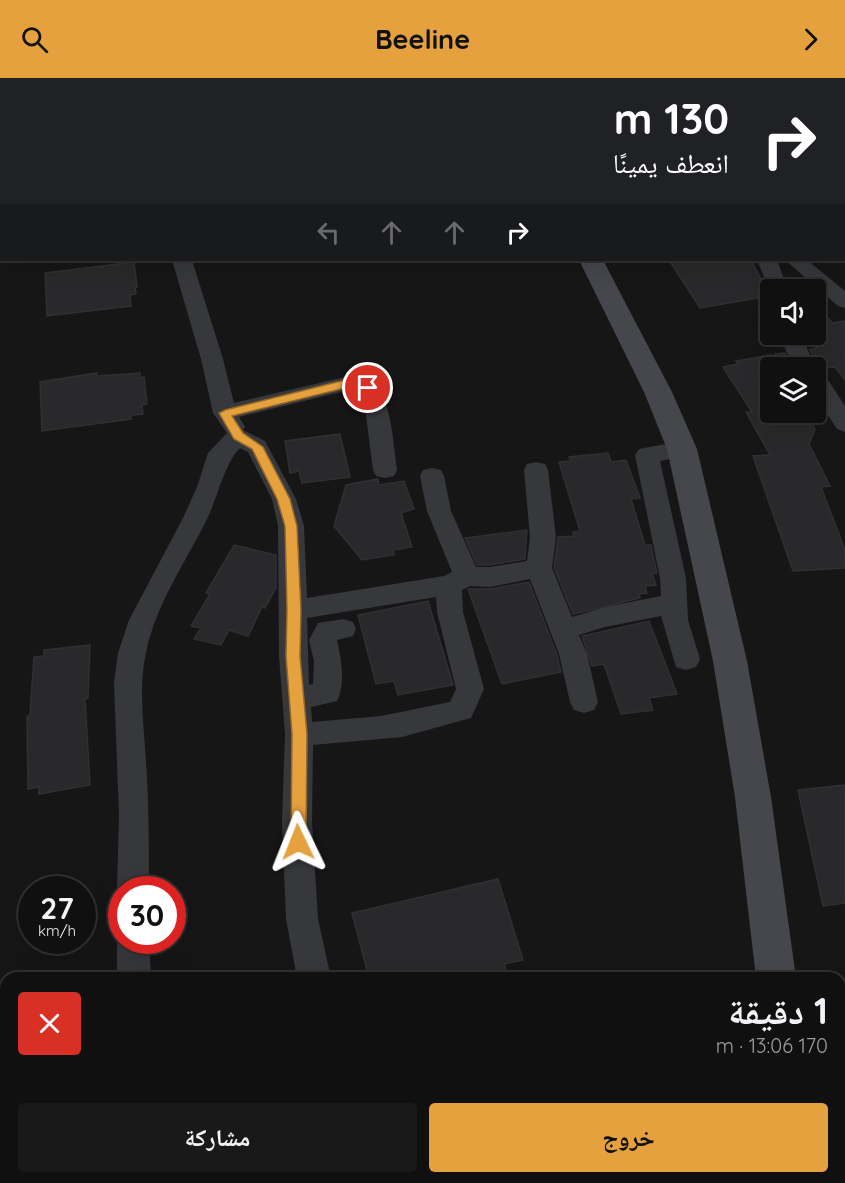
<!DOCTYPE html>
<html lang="ar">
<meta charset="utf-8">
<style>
:root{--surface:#101011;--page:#19191a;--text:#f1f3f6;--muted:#9c9d9f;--line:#303031;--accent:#e6a13f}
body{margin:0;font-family:Quicksand,"Noto Naskh Arabic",sans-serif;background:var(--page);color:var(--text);direction:rtl;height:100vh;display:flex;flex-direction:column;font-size:22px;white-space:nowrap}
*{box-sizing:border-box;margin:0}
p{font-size:20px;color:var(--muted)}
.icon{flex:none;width:33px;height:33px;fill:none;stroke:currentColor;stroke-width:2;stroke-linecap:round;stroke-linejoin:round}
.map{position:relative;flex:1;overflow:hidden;direction:ltr}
.drawer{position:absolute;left:0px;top:894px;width:846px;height:212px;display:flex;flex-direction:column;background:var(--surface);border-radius:18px 18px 0 0;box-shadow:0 6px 24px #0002,0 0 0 2px var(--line);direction:rtl}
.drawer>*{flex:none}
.hud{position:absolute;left:0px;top:0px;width:846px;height:183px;box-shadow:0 6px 24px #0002,0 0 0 2px var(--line);direction:rtl;background:#202124;color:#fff;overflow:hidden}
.fabs{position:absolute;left:760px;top:201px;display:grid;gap:12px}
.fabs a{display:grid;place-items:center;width:66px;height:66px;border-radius:6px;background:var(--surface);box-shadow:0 6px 24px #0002,0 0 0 2px var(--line);font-size:30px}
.speed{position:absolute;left:18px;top:798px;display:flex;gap:12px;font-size:30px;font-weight:700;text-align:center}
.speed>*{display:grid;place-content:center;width:78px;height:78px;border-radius:50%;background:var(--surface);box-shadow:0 6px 24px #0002,0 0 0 2px var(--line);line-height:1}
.speed small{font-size:15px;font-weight:400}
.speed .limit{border:9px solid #d22;background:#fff;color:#111}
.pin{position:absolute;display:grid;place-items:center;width:51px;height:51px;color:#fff;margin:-26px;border:3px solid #fff;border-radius:50%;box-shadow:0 2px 6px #0007}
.me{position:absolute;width:66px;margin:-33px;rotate:358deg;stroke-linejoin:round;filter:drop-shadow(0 0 4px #0008)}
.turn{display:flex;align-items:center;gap:21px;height:126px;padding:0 18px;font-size:27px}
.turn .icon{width:78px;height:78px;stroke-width:2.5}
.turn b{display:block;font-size:42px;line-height:51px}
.lanes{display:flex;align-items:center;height:57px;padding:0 18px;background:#0003;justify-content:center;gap:30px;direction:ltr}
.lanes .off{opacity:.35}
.round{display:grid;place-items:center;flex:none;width:63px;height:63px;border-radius:6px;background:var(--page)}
.summary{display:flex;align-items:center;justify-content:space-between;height:102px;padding:0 18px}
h1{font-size:36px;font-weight:700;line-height:45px}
.button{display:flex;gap:12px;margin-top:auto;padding:12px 18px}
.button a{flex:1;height:69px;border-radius:6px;background:var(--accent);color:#111;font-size:24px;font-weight:700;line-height:69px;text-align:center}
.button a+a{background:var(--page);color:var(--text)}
header{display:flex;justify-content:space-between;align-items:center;height:78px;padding:0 18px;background:var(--accent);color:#111;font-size:27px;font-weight:700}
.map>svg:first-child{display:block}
</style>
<header><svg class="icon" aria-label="forward" viewBox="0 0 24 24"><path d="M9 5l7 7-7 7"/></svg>Beeline<svg class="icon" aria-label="search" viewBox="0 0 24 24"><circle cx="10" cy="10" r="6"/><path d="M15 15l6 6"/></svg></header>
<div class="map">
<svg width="845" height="1105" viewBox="0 0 845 1105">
<rect width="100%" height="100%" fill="#161617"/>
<g fill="#29292b" stroke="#303033" stroke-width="1.5">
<polygon points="669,182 751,182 770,218 700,230"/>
<polygon points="134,184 137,209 135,209 136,216 130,217 131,228 47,238 45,195"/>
<polygon points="816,224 832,245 845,243 845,302 835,289 821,290 810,272 819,269 816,265"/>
<polygon points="785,275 794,290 776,290 775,276"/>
<polygon points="771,277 771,334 805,334 815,351 809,366 830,408 821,409 845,472 845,490 793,493 753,378 770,377 746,334 752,334 723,289 738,286 736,283"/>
<polygon points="97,295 97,298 140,295 140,300 144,299 147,326 142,327 143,336 131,337 131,341 42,353 40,304"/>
<polygon points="340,356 350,399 302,405 299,393 290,395 285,363"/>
<polygon points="608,375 611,384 626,382 640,420 631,421 645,467 651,467 657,495 652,495 656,507 645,508 647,515 639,516 640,520 573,536 554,490 558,459 574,458 573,454 580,453 559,384 571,383 569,379"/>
<polygon points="378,401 379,407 404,403 414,431 401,435 412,469 393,472 394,477 362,482 334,448 346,407"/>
<polygon points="527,452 525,481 490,487 477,487 465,460"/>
<polygon points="234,467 276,477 276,510 265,530 262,529 248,558 229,552 221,567 194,561 201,550 191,548 210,516 206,515"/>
<polygon points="529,504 557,577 561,594 502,606 468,511 490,511"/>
<polygon points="428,523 453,607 398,617 394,603 376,606 358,537"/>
<polygon points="649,543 677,616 649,620 653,632 621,636 604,586 592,588 582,558"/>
<polygon points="90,567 88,620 85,621 90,707 39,716 39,709 28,711 27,638 30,637 34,579 44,578 44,572"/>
<polygon points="845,707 845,825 823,828 798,712"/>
<polygon points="498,801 523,882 504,886 509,900 462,900 461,894 436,900 369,900 352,835"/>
</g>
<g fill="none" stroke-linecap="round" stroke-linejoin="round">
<g fill="#37383c" fill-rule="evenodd">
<rect x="349" y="0" width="18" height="2"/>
<polygon points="638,0 656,0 656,2 639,2"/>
<polygon points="707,0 725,0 707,2"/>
<rect x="844" y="85" width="1" height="12"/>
<rect x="844" y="152" width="1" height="12"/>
<path d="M172 182H192L223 281 234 325 345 299 376 305C392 330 393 363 397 392L394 398 385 400 376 398 373 392 366 338 359 316 345 313 239 339 245 349 243 352 265 363 296 421 304 448 307 520 444 498 452 494 427 433 420 398 423 392 432 390 441 392 444 398 451 433 476 489H490L527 483 530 459 524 392 527 386 536 384 545 386 548 392 556 459 552 490 572 539 605 529 661 518 660 500 635 377 639 371 682 363 690 365 694 371 690 377 660 383 686 500 688 542 700 581 696 589 686 592 676 589 661 538 605 549 579 557 587 576 598 624 594 632 584 635 574 632 570 624 559 576 530 501 490 509 470 508 462 512 463 534 484 611 471 640 402 659 313 667 312 744 318 841 331 900H297L286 841 282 744 285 656 279 578 278 448 272 421 248 374 240 370C225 384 217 422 206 443 185 485 155 528 146 575 138 610 144 648 146 684 149 727 149 769 149 812H122V821L117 812 119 737 114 605 118 575 129 542 183 440 197 409 208 375 227 355 213 335 201 281ZM436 519 437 534 456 611 450 624 381 638 312 644 311 629 337 623C346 605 341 581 337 562L353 558 356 551 353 544 343 541 318 545 309 562 314 583 313 606 309 607 307 540Z"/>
<polygon points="757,182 777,182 788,212 771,212 771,216"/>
<polygon points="785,182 807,182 845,213 845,230 838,228"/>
<polygon points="780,256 802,256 808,273 819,290 817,294 824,296 845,328 845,354 837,351 816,319 816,290 797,290 786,273"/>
<polygon points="122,851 122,862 149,862 151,900 117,900 117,862"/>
<rect x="116" y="1100" width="36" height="5"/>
<polygon points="353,1100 389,1100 390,1105 354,1105"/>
</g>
<g fill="#45474c" fill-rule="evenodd">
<polygon points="510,0 530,0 531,2 510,2"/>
<polygon points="579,182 603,182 672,314 697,371 747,583 771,719 796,900 756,900 735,719 713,583 667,371 644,314"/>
<polygon points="779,1100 823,1100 825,1105 779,1105"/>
</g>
</g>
<polygon fill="#e6a13f" stroke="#966929" stroke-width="1.5" points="345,302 372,308 373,310 368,314 345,310 232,338 243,355 263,369 290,421 297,448 301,532 300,578 307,656 306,764 304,768 298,770 293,768 291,764 292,656 286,578 287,532 285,448 277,421 252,371 234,361 219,335 225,332"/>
</svg>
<div class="fabs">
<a><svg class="icon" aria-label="sound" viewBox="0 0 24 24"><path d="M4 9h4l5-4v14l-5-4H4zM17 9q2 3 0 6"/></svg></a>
<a><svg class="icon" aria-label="layers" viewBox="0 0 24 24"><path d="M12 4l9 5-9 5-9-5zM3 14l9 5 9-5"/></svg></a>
</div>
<div class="speed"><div>27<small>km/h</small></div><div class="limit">30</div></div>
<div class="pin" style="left:368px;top:310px;background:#d93025"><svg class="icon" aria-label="arrive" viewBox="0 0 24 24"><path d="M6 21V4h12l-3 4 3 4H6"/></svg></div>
<svg class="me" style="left:298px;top:764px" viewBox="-20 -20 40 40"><path d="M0-17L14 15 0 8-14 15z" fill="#e6a13f" stroke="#fff" stroke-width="4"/></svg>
<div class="hud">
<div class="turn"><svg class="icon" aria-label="right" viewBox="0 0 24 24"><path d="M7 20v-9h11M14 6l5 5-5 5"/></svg><div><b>130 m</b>انعطف يمينًا</div></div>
<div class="lanes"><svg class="icon off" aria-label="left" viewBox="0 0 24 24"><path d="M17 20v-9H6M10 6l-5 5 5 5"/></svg><svg class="icon off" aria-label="ahead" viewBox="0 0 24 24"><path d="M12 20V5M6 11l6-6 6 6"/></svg><svg class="icon off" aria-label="ahead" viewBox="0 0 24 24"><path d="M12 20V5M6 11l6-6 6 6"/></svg><svg class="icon" aria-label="right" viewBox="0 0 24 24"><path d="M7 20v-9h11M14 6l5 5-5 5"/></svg></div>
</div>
<section class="drawer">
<div class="summary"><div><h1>1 دقيقة</h1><p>170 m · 13:06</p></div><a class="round" style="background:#d93025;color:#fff"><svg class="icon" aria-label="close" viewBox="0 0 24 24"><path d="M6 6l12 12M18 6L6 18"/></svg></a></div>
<div class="button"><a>خروج</a><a>مشاركة</a></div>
</section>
</div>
